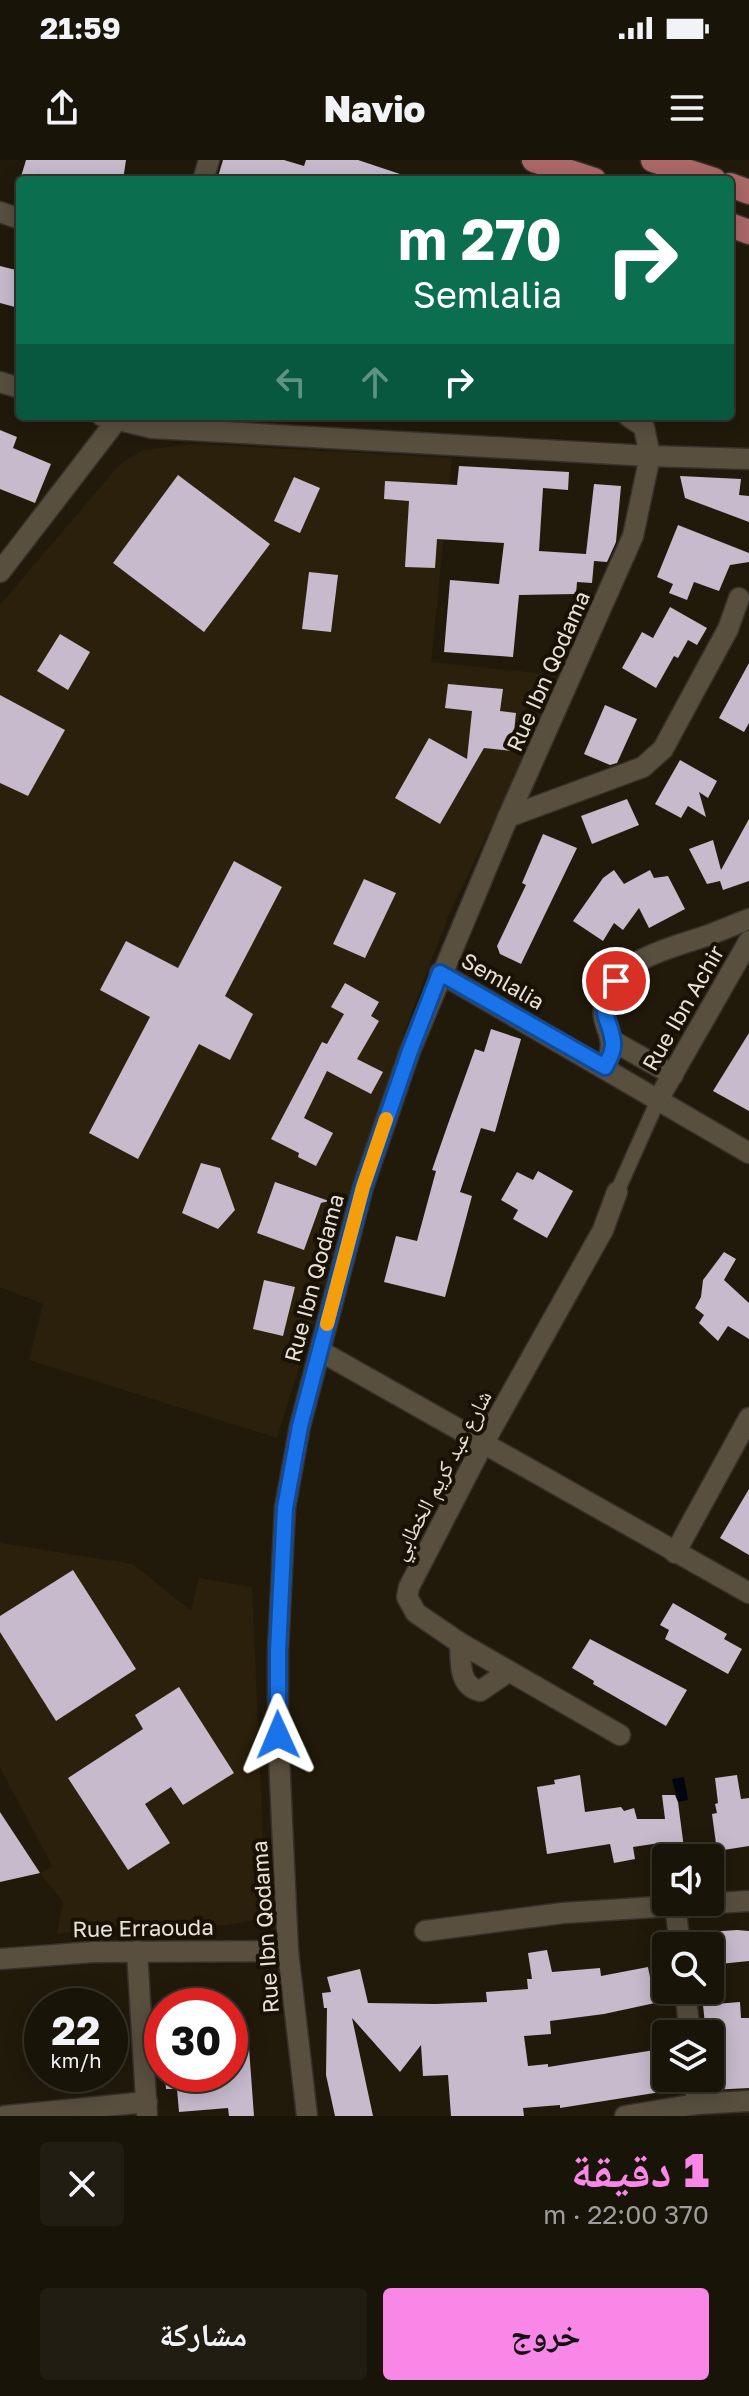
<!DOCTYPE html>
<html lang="ar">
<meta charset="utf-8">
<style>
:root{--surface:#191408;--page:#221d12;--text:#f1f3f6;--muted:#9f9e9c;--line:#373329;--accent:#f987e8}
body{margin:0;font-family:"Golos Text","Noto Naskh Arabic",sans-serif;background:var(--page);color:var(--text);direction:rtl;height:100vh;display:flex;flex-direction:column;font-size:30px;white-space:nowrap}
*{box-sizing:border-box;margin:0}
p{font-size:26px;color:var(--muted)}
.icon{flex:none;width:44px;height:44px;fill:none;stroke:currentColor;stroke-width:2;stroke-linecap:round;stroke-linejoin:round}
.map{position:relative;height:1956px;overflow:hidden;direction:ltr}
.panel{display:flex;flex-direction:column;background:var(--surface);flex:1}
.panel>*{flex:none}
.hud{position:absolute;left:16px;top:16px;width:718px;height:244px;border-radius:8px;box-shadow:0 4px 20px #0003,0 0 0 2px var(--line);direction:rtl;background:#0b6e4f;color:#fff;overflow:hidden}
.controls{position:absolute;left:652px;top:1684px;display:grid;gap:16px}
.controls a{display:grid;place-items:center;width:72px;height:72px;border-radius:8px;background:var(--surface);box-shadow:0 4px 20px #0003,0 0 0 2px var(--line);font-size:40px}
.speed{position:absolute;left:24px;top:1828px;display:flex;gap:16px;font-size:40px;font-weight:700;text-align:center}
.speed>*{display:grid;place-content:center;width:104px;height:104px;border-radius:50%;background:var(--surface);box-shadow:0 4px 20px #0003,0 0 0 2px var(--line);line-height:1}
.speed small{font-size:20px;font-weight:400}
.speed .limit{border:12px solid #d22;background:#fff;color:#111}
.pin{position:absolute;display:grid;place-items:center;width:68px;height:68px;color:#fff;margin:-34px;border:4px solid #fff;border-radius:50%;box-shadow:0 2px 8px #0007}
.me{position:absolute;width:88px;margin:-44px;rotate:359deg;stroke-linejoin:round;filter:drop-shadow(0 0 6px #0008)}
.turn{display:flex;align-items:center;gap:28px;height:168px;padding:0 40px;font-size:36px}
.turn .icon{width:104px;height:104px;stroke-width:2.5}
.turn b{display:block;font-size:56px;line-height:68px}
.lanes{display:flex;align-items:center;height:76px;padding:0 40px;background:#0003;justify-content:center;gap:40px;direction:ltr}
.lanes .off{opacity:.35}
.round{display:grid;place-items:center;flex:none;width:84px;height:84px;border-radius:8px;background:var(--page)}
.overview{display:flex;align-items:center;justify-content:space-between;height:136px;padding:0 40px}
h1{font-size:48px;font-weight:800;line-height:60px;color:var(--accent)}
.button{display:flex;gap:16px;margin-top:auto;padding:16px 40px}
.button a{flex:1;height:92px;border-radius:8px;background:var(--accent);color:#111;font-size:32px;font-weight:800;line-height:92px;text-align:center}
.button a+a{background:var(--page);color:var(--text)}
.status{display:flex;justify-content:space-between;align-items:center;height:56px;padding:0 40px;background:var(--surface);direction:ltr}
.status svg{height:22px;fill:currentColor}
header{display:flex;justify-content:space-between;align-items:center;height:104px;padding:0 40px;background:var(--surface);font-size:36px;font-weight:800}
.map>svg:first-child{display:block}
</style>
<div class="status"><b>21:59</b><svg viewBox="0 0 49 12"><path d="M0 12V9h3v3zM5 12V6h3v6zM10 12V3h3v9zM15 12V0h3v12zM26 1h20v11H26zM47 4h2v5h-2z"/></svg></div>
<header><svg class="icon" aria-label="menu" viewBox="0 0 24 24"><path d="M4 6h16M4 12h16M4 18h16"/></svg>Navio<svg class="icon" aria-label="share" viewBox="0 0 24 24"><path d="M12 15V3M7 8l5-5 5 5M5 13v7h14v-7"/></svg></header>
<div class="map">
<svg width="749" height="1956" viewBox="0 0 749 1956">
<rect width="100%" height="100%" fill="#211a0b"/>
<g fill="#2b200b">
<polygon points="194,284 452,298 431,502 557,515 515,617 449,754 405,870 277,1278 29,1200 43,1144 0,1127 0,445 120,304 143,290"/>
<polygon points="0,1383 133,1404 191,1451 199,1418 252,1427 264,1706 270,1737 266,1749 256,1760 227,1765 119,1766 57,1774 63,1742 40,1713 52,1706 0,1607"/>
</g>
<polygon fill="#000512" points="684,1617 688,1640 678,1642 672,1619"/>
<g fill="#c6bacc">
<polygon points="26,0 126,0 123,20 20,20"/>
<polygon points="223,0 284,0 304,6 306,0 358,0 409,17 409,20 217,20"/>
<polygon points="0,106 20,111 20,136 18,135 15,147 0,143"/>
<polygon points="0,270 17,277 13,288 51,304 35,343 0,329"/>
<polygon points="459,306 569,312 568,330 543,328 539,391 586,394 594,324 621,326 616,382 607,402 594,401 592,423 577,422 576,434 519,435 513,497 444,492 450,420 499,424 504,383 437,379 435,408 405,407 409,341 384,339 385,321 457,325"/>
<polygon points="178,315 270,384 204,472 113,403"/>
<polygon points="680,316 741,319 739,335 749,336 749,362 685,338"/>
<polygon points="294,317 320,328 300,373 274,361"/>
<polygon points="678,365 749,393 749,402 730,405 719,431 694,422 687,440 669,433 673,424 657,417"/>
<polygon points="309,412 338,415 331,472 302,469"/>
<polygon points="670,447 707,468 697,485 688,480 678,498 674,496 656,528 622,508 642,472 653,478"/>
<polygon points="60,474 90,492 68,530 37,511"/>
<polygon points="749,503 749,563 744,572 719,558"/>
<polygon points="448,524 503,529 500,551 516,553 512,591 484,588 440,664 395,638 429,578 467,599 472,551 445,548"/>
<polygon points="0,535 65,570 28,636 0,623"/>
<polygon points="605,545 637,559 617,603 610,605 584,594"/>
<polygon points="680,600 717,621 708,638 699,632 706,657 688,646 681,658 655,644"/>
<polygon points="627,639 639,665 592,684 581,656"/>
<polygon points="749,659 749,721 723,730 720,721 707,724 689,689 713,680 721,710"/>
<polygon points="543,674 577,688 521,804 500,794 497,786 526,725 522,723"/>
<polygon points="234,701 282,727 225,836 253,854 230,900 199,884 138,999 89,973 150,857 100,830 126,781 178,808"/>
<polygon points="614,710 624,724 650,710 654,718 668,716 685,749 649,768 639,748 623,770 614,763 603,781 573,761 603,718"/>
<polygon points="364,719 396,733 365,798 333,784"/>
<polygon points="345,823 379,842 371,856 379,861 357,899 383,912 371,934 327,911 304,958 333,973 316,1006 298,997 299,993 271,979 322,882 327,884 344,854 331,847"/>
<polygon points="491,869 521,879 495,972 481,968 460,1032 472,1036 445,1137 384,1122 396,1076 417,1081 436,1011 432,1010 448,964 475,889 484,892"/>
<polygon points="749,873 749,951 713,931"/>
<polygon points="201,1003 220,1008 235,1050 218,1069 182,1053"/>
<polygon points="538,1011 573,1031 547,1078 513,1059 518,1050 501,1040 517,1012 533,1020"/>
<polygon points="275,1022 329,1041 321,1043 304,1090 257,1073"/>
<polygon points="724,1092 736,1099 724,1120 749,1143 749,1179 728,1166 718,1181 699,1163 704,1155 695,1148 701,1137 703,1120"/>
<polygon points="264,1120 295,1127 283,1176 253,1169"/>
<polygon points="749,1329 749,1395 720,1378"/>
<polygon points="73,1410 136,1509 56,1561 0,1472 0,1456"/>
<polygon points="673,1443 727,1474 724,1479 742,1489 728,1514 665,1479 669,1470 660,1465"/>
<polygon points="590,1479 687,1530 666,1566 593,1524 594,1521 572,1508"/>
<polygon points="179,1527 234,1613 183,1645 171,1627 145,1644 170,1683 128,1710 68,1618 143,1569 135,1555"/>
<polygon points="580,1615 585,1652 621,1647 624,1651 634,1648 637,1659 665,1659 662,1635 675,1635 678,1642 684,1688 667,1690 666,1682 633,1687 635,1699 614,1703 610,1684 547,1694 537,1627 555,1624 554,1620"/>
<polygon points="737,1615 741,1639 749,1638 749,1686 717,1691 712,1654 717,1653 715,1644 718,1643 715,1618"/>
<polygon points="0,1652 40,1713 0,1722"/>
<polygon points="737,1770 749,1771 749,1801 710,1805 710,1786 693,1786 692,1773"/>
<polygon points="547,1790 552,1812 600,1808 601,1816 648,1807 655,1843 604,1854 550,1861 551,1874 524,1876 528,1906 548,1904 548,1907 661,1889 667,1931 560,1948 560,1945 523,1948 524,1956 451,1956 448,1915 423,1916 421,1885 400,1912 352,1858 373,1956 335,1956 326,1915 327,1848 324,1848 322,1833 331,1832 327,1817 360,1809 368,1843 435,1844 487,1842 486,1832 528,1829 527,1819 532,1819 528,1793"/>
<polygon points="740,1842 741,1858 749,1858 749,1928 710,1930 710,1874 706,1874 703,1845"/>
<polygon points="248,1874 254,1956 229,1956 228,1948 179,1952 177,1929 166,1929 165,1914 230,1914 230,1876"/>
</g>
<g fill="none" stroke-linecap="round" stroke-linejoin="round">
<g stroke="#37312b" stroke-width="17">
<polyline id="pedestrian" points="617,1032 659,938"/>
</g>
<g stroke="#37312b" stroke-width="23">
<g id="minor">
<polyline points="203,20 209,0"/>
<polyline points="0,52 20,59"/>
<polyline points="0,222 20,228"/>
<polyline points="102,256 152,268 650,296 749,299"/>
<polyline points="0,412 120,256"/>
<polyline points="508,657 643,607 663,589 728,469 739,438"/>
<polyline points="440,813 749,993"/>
<polyline points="613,881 673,915"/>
<path d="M605 907C621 872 598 870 605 842 616 798 672 788 709 775 722 770 736 764 749 759"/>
<polyline points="659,938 749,781"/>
<polyline points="617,1032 603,1070 483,1284 409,1427 407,1437 416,1453 460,1483 620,1575"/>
<polyline points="320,1191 749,1433"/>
<polyline points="675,1393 749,1258"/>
<path d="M460 1483C461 1501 458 1526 480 1531L508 1512"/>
<polyline points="675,1744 680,1786"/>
<polyline points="425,1771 563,1753 749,1741"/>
<polyline points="137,1791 147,1956"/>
<polyline points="0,1799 94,1792 288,1791"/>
<polyline points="685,1830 690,1874"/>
<polyline points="694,1918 697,1944"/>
<polyline points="5,1956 147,1942"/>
<polyline points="307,1956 288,1791 278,1575 278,1491 285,1348 300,1266 363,1027 410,891 508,657 633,376 650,296 644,267 628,256"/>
<polyline points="625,1956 697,1944 749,1941"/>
</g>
</g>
<g stroke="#37312b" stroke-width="27">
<g id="primary">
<polyline points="534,0 594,20"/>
<polyline points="653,0 714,20"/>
<polyline points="730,25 749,32"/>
<polyline points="730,65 749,72"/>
</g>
</g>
<use href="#pedestrian" stroke="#584f3f" stroke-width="14"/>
<use href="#minor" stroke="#584f3f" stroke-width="20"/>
<use href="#primary" stroke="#ab6867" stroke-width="24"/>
</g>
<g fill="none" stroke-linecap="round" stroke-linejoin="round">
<g stroke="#114b97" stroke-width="20">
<path id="route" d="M278 1575V1491L285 1348 300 1266 363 1027 410 891 440 813 605 907C609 899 614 891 613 882 609 852 594 854 616 821"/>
</g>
<use href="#route" stroke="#1a73e8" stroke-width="14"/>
<polyline stroke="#f59e0b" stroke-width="14" points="327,1164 363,1027 386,959"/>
</g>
<g text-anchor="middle" stroke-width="8" stroke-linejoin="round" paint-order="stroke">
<g font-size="22" fill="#e8e3d9" stroke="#181104">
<text transform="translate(548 511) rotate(-66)" y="8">Rue Ibn Qodama</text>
<text transform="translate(503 821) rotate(30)" y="8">Semlalia</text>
<text transform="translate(683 848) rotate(-60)" y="8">Rue Ibn Achir</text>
<text transform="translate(314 1118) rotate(-75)" y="8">Rue Ibn Qodama</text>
<text transform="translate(441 1315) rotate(-62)" y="8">شارع عبد كريم الخطابي</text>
<text transform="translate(265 1767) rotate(-94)" y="8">Rue Ibn Qodama</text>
<text transform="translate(143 1768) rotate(-1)" y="8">Rue Erraouda</text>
</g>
</g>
</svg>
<div class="controls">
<a><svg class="icon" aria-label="sound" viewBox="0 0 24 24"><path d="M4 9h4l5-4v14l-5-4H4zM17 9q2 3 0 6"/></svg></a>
<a><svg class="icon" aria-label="search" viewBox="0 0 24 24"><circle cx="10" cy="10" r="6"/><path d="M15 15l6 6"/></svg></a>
<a><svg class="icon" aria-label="layers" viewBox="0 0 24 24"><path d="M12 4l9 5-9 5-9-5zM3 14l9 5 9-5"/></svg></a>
</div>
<div class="speed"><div>22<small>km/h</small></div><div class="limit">30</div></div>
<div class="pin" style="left:616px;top:821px;background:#d93025"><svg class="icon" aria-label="arrive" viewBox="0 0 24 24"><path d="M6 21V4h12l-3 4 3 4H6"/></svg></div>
<svg class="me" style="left:278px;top:1575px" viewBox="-20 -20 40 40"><path d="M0-17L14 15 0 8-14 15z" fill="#1a73e8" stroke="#fff" stroke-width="4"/></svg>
<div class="hud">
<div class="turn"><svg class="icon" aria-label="right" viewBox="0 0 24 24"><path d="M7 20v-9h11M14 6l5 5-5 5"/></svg><div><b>270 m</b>Semlalia</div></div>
<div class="lanes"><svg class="icon off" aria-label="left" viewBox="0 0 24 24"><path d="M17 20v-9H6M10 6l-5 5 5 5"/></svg><svg class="icon off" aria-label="ahead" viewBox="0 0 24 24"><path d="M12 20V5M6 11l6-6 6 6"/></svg><svg class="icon" aria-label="right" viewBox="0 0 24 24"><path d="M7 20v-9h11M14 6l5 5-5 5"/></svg></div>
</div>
</div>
<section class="panel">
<div class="overview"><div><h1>1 دقيقة</h1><p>370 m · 22:00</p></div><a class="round"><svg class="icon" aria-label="close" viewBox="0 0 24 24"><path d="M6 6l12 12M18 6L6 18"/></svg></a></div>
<div class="button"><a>خروج</a><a>مشاركة</a></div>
</section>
